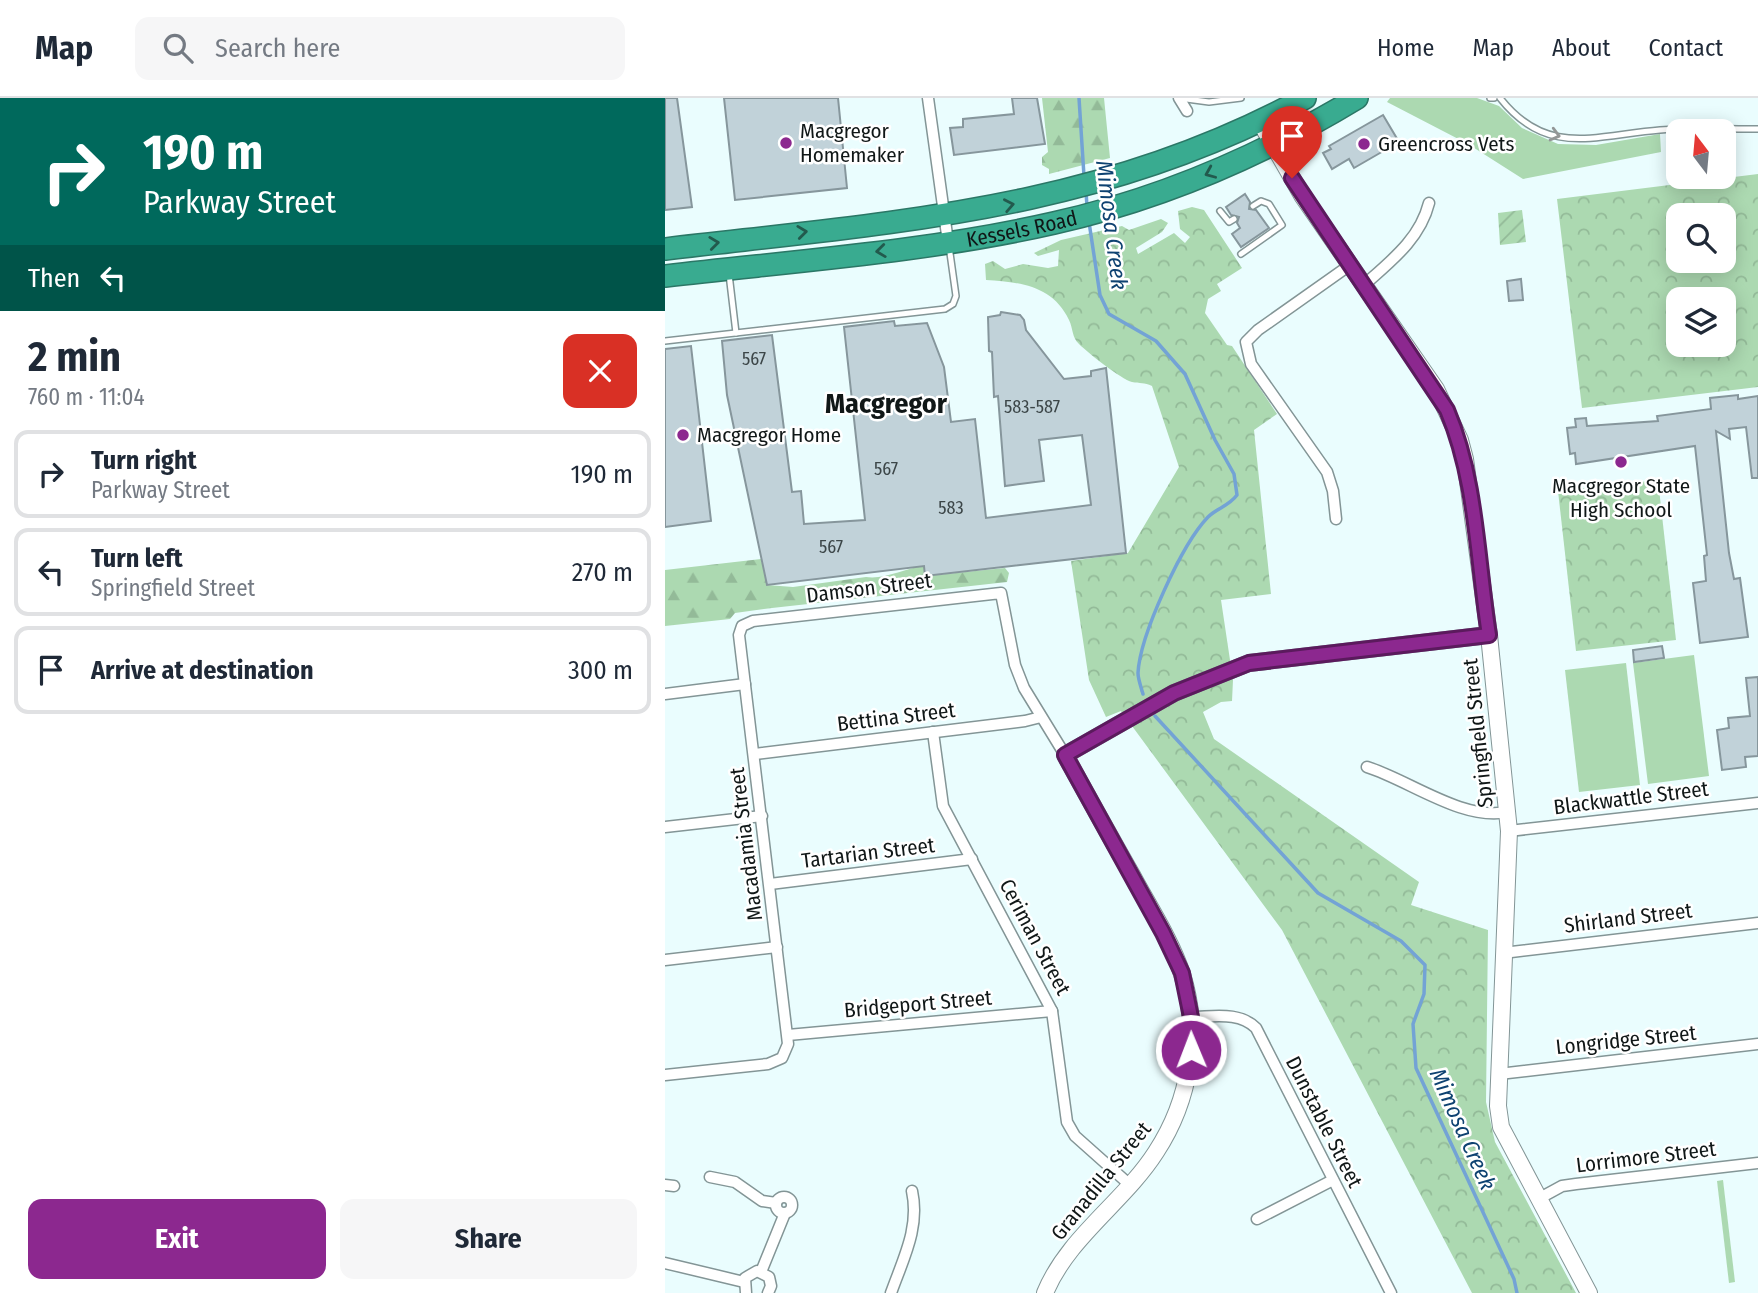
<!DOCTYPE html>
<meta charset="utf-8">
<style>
:root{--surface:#fff;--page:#f6f6f7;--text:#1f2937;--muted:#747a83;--line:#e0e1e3;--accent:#8c288f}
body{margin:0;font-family:"Fira Sans Condensed",sans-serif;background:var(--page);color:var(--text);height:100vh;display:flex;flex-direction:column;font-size:26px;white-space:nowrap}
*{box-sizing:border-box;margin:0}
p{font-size:23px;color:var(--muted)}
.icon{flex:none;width:38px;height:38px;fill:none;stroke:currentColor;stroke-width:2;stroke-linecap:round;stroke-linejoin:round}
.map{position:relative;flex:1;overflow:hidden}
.drawer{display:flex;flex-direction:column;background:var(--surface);width:665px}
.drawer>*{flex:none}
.banner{background:#00695c;color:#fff;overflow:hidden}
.needle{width:46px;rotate:344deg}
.tools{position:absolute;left:1001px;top:21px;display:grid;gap:14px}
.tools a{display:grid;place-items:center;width:70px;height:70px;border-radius:14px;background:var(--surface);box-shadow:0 4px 18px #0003;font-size:35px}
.pin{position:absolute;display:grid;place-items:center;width:60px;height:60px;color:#fff;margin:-72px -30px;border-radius:50% 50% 50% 0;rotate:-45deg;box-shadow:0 0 7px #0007}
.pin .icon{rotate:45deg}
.me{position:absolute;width:77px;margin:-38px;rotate:359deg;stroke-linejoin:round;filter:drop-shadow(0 0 5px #0008)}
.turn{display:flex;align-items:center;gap:24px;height:147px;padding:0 28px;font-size:32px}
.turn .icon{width:91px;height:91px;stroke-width:2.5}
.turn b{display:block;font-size:49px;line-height:60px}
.then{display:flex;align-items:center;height:66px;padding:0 28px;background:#0003;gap:14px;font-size:26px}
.round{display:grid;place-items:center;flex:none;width:74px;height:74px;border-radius:14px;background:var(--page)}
.head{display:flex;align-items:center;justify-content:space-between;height:119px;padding:0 28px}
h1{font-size:42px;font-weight:700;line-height:52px}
.button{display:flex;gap:14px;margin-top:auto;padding:14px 28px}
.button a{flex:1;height:80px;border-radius:14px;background:var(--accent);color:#fff;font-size:28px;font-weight:700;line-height:80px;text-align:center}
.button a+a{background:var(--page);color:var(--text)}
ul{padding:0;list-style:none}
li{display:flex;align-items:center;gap:21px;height:88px;margin:0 14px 10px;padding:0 14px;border:4px solid var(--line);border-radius:14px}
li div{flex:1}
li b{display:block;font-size:26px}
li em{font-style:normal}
header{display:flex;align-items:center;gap:42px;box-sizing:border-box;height:98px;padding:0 35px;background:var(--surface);border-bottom:2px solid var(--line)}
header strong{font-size:33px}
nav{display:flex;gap:38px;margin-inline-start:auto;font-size:24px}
.search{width:490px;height:63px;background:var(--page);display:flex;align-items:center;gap:18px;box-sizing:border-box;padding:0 24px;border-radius:14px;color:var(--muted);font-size:26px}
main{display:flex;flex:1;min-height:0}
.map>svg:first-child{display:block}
</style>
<header>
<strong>Map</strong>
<div class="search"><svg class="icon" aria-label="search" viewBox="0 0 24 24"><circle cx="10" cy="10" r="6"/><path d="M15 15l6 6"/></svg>Search here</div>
<nav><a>Home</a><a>Map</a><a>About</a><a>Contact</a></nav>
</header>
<main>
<section class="drawer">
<div class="banner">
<div class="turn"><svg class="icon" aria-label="right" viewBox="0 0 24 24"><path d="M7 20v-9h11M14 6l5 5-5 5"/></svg><div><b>190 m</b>Parkway Street</div></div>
<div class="then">Then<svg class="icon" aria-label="left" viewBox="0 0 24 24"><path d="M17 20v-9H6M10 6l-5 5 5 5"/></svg></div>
</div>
<div class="head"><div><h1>2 min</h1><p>760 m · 11:04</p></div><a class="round" style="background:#d93025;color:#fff"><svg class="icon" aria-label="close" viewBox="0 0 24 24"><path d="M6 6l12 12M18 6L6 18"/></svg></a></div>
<ul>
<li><svg class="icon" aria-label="right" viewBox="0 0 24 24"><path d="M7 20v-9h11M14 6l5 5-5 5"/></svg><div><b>Turn right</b><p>Parkway Street</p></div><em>190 m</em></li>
<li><svg class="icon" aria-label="left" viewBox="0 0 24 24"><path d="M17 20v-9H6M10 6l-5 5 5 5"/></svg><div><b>Turn left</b><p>Springfield Street</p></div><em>270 m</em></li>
<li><svg class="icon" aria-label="arrive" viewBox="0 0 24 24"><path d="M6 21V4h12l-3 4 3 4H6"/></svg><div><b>Arrive at destination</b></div><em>300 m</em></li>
</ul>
<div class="button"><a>Exit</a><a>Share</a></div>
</section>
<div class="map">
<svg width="1093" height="1195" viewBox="0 0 1093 1195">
<defs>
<pattern id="forest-firs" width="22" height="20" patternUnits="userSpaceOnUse" patternTransform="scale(1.75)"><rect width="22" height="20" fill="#acd9b1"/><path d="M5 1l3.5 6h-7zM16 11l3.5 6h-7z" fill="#93ba98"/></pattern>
<pattern id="park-crowns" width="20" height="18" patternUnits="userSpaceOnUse" patternTransform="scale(1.75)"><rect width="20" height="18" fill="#acd9b1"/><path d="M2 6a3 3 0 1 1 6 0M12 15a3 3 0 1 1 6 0" fill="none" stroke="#93ba98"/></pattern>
<pattern id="garden-furrows" width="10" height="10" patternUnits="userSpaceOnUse" patternTransform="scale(1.75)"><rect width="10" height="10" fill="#acd9b1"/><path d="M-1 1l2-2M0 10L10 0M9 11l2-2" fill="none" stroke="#93ba98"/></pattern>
</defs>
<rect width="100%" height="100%" fill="#eafdfe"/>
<g fill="#acd9b1">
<polygon points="725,0 812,0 834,8 857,30 893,46 931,47 995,36 996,54 858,81 803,46 722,4"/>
<polygon points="1029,557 1044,678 983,686 968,565"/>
<polygon points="961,565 975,687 914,694 900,572"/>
<polygon points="1058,1082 1070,1184 1064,1185 1052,1083"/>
</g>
<g fill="url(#forest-firs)">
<polygon points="377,0 439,0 445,60 384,76 384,71 377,67 377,59 383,54"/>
<path d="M96 461 102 487 128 489 201 479C219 482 240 470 259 468L261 478 340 470 344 475 342 484 107 510 70 515 65 521 0 528V472Z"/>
</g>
<g fill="url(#park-crowns)" fill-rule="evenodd">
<path d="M1093 76V289L917 310 892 101ZM1059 117V163H1013V117ZM1059 201V247H1013V201Z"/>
<path d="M527 109 539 112 577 170 552 186 556 193 543 201 540 215 562 247 567 248 612 316 589 332 606 496 556 502 568 582 567 603 556 604 538 614 549 641 754 784 746 807 823 832 821 1004 830 1044 911 1195H807L617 832 456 613 441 619 424 582 406 463 463 455 514 369 487 288C479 284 475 286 467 284 456 281 423 255 414 246 407 240 408 230 404 222 388 188 355 184 321 182L320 166 328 163 340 171 358 166 383 170 393 168 394 152 373 158 369 155 396 142 457 128 464 132 496 121 503 125 497 134 471 150 473 156 509 135 520 145 525 139 515 131 513 113Z"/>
<polygon points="993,382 1011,542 911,553 893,393"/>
</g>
<polygon fill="url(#garden-furrows)" points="857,112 861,144 835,147 833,115"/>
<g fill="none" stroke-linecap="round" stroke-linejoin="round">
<g stroke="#73a3d5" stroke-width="3.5">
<polyline points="414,0 419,78"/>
<polyline points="421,93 422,109"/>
<path d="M424 124 435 197 444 216 491 243 520 276 550 342 569 376 572 397C564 408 552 410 543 419 517 446 475 537 473 575 473 581 476 589 478 596"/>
<polyline points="490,618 653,795 736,843 760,867 759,896 748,926 751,970 849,1181 852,1195"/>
</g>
</g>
<g fill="#c1d2d9" stroke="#86969c" stroke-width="2">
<polygon points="0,0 12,0 27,109 0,112"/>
<polygon points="59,0 173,0 182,90 70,102"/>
<polygon points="347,0 372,0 380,46 289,57 285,30 298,29 298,21 349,16"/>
<polygon points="718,17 734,44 689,70 684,61 667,71 658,55 666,51 664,48"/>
<polygon points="580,96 585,104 584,111 591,112 604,130 576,149 567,136 575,130 572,125 574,119 566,117 561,109"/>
<polygon points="856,181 858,202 844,203 842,183"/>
<polygon points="336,214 355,217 359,222 361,232 399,281 426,278 426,273 441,270 461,455 260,478 259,468 102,487 62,297 57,243 107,237 127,394 136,393 139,426 200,422 179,229 229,223 230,228 262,225 279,269 286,324 310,321 321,420 426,407 417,337 374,342 379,383 340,388 333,298 329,299 327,254 324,253 323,219 335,217"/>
<polygon points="26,248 46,423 0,429 0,251"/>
<polygon points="1073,297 1073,301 1093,298 1093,380 1087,380 1081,329 1064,331 1065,341 1051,333 1064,455 1069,481 1075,480 1083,539 1035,545 1028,485 1041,483 1039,458 1042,457 1030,348 911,366 910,355 905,356 902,330 911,329 910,321 921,320 922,328 993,323 992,318 1046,311 1045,300"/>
<polygon points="997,548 999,560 969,564 968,552"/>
<polygon points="1093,579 1093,658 1080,659 1081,669 1057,672 1052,632 1064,630 1063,620 1085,618 1081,580"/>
</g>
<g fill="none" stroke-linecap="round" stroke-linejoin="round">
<g stroke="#839596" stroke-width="8">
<g id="lane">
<polyline points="514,0 544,4 576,0"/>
<polyline points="825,0 829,0"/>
<path d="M835 0C882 60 931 37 995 32 1027 29 1060 31 1093 31"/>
<polyline points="555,113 564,124 569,121"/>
<polyline points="576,156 617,127 604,106 596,103 588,108"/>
<polyline points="64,176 71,235"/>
<polyline points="0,243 280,211 288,206 291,198 284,148"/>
</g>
</g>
<g stroke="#839596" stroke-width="13">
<g id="street">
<polyline points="263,0 283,144"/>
<polyline points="514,0 522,13"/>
<path d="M699 187C726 163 755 141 764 105"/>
<polyline points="671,421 668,393 662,374 586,266 581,244 593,232 685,167"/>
<polyline points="0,596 80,586"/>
<polyline points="268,634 278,708 387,913 402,1024 410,1038 465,1087"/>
<polyline points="90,656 360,623 376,619"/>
<path d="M702 669C744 682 797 723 842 714"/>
<polyline points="0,729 97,718"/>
<polyline points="844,733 1093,705"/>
<polyline points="105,786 307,761"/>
<polyline points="838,855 1093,825"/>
<polyline points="0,862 112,849"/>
<path d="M526 919C548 919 574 913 591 930L726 1195"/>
<polyline points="123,937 387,913"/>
<polyline points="834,976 1093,946"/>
<polyline points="0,977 103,966 117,960 123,946 74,537 77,528 88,523 336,495 350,567 359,590 400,657"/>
<polyline points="45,1079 70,1084 97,1103 111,1105"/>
<polyline points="0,1087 9,1088"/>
<circle cx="119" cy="1107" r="8"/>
<polyline points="875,1100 897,1088 911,1086 1093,1065"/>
<polyline points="592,1121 666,1083"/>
<polyline points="0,1165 79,1184"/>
<polyline points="96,1174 120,1115"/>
<polyline points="81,1195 80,1180 92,1173 104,1179 106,1188 103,1195"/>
<path d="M226 1195C238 1161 255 1130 247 1093"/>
</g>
</g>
<g stroke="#839596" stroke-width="18">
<g id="secondary">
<polyline points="595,24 638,99 771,291 795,342 800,361 824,537 844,733 833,1008 836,1029 844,1044 924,1195"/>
<path d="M380 1195C403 1139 459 1104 491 1054 525 1002 536 937 517 876 506 842 484 809 467 777 444 737 422 697 400 657L509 595 584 565 824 537"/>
</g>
</g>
<g stroke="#2b7766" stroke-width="24">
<g id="highway">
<path d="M0 151C228 124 433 113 640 0"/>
<path id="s1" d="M0 178C129 163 262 154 389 125 496 101 598 57 692 0"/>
</g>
</g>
<use href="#lane" stroke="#fff" stroke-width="5"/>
<use href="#street" stroke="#fff" stroke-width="10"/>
<use href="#secondary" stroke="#fff" stroke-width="16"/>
<use href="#highway" stroke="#39ab90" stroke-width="21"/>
</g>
<defs><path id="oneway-chevron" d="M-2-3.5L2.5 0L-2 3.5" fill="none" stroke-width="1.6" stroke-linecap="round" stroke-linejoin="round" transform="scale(1.75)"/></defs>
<use stroke="#939797" href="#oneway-chevron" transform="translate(890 37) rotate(15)"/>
<g stroke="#225a4d">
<use href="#oneway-chevron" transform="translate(545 75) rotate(157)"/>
<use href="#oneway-chevron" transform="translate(344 107) rotate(-11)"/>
<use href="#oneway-chevron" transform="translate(137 134) rotate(-7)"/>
<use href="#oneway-chevron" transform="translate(49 145) rotate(-7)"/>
<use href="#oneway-chevron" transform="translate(216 153) rotate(173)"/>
</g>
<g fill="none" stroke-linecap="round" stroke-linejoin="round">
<g stroke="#5b1a5d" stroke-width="18">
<path id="route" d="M526 952V919L517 875 498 835 400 657 509 595 584 565 824 537C812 461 812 383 782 312L627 80"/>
</g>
<use href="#route" stroke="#8c288f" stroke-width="12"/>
</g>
<g fill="#8c288f" stroke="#fff" stroke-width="2.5">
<circle cx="121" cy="45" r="7"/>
<circle cx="699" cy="46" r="7"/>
<circle cx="18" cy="337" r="7"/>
<circle cx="956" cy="364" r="7"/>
</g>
<g text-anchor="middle" stroke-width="5" stroke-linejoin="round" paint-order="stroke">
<g font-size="18" fill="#3c4648">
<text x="89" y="267">567</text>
<text x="367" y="315">583-587</text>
<text x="221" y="377">567</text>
<text x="286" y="416">583</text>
<text x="166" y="455">567</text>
</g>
<g font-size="21" fill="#101717" stroke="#fff" text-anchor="start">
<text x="135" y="40">Macgregor<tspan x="135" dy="24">Homemaker</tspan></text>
<text x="713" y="53">Greencross Vets</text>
<text x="32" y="344">Macgregor Home</text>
<text x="956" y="395" text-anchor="middle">Macgregor State<tspan x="956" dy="24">High School</tspan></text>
</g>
<g font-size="21" fill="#101717" stroke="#fff">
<text dy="7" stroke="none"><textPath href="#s1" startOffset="360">Kessels Road</textPath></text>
<text transform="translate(204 490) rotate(-7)" y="7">Damson Street</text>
<text transform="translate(231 619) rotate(-7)" y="7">Bettina Street</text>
<text transform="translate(813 635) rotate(-96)" y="7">Springfield Street</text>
<text transform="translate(966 700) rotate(-7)" y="7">Blackwattle Street</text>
<text transform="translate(81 746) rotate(-97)" y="7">Macadamia Street</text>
<text transform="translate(203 755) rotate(-7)" y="7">Tartarian Street</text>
<text transform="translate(963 820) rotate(-7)" y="7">Shirland Street</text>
<text transform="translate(370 839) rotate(62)" y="7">Ceriman Street</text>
<text transform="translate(253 906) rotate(-5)" y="7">Bridgeport Street</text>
<text transform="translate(961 942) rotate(-6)" y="7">Longridge Street</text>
<text transform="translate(659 1024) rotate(63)" y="7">Dunstable Street</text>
<text transform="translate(981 1059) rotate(-7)" y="7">Lorrimore Street</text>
<text transform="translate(436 1083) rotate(-51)" y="7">Granadilla Street</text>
</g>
<g font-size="23" font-style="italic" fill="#0e4271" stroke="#fff">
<text transform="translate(447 127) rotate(83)" y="8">Mimosa Creek</text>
<text transform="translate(798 1031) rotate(66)" y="8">Mimosa Creek</text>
</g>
<g font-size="28" font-weight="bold" fill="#101717" stroke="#fff">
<text x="221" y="315">Macgregor</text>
</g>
</g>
</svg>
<div class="tools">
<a><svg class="needle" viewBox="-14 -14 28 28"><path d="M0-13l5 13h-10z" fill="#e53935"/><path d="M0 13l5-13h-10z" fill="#747a83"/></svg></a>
<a><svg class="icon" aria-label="search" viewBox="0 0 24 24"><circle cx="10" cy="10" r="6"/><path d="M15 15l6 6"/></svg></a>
<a><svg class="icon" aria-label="layers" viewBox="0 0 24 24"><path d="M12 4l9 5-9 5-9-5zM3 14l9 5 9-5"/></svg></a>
</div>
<div class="pin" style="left:627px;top:80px;background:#d93025"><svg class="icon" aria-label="arrive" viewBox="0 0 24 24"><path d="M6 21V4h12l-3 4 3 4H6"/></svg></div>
<svg class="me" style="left:526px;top:952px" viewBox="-20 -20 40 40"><circle r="17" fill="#8c288f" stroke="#fff" stroke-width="3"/><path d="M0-11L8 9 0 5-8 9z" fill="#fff"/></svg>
</div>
</main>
